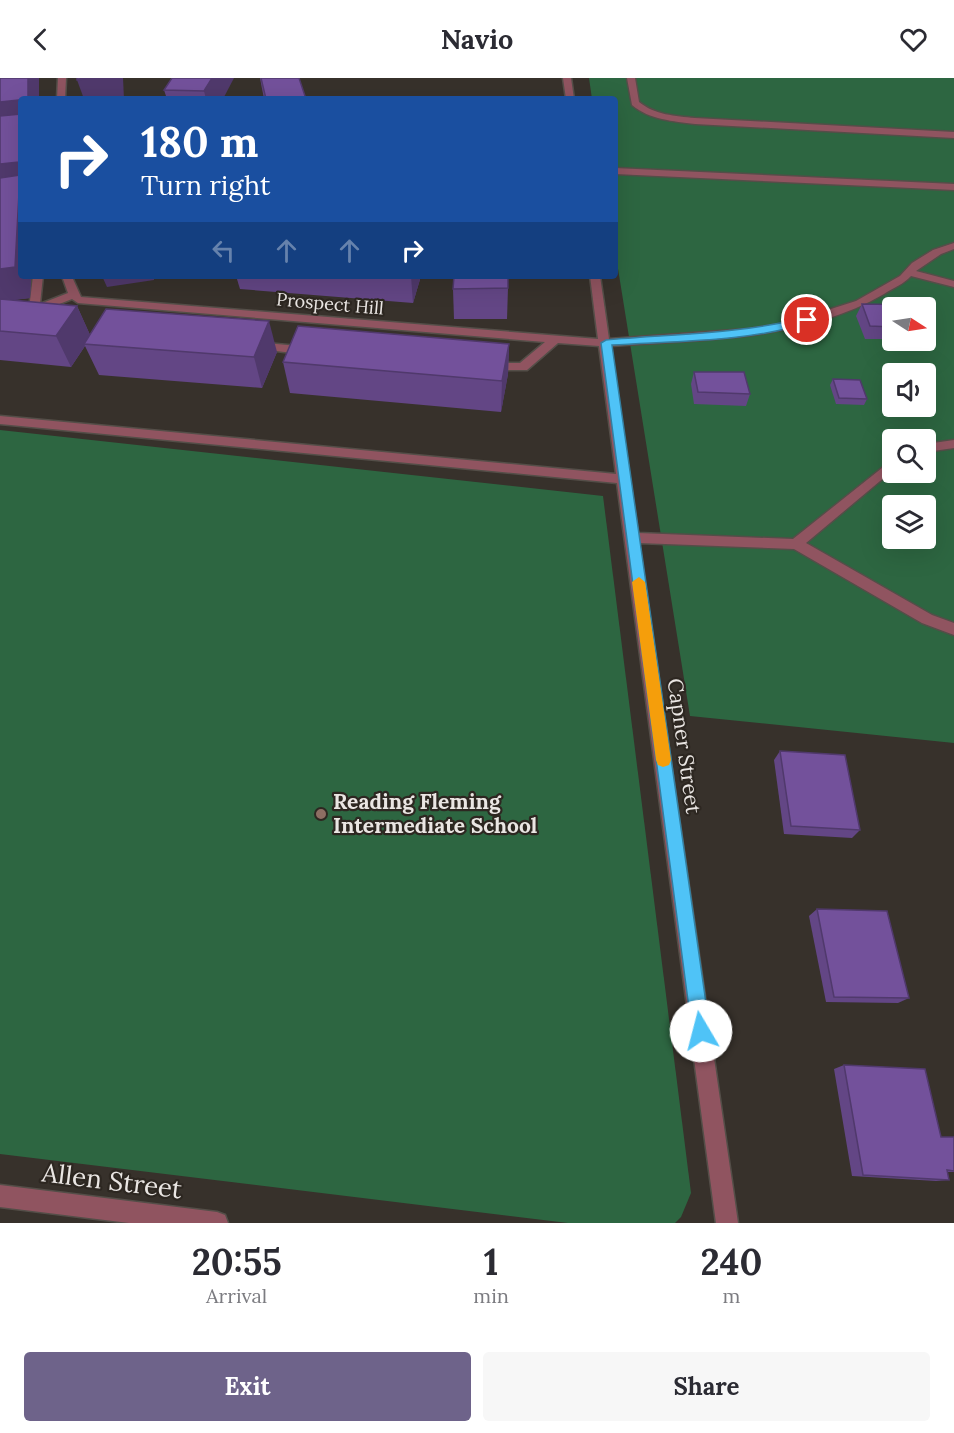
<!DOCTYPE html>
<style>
:root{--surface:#fff;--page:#f7f7f7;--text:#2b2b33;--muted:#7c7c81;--accent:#6e638a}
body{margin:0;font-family:Lora,serif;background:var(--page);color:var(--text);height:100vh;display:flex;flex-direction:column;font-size:22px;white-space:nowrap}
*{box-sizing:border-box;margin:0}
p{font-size:20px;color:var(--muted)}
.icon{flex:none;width:33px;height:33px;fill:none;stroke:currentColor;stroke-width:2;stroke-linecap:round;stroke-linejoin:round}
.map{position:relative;height:1145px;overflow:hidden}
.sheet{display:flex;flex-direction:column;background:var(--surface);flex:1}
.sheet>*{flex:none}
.top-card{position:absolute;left:18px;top:18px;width:600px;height:183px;border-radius:6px;box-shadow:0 6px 24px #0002;background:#1a4fa0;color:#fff;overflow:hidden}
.needle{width:39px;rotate:102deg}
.buttons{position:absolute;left:882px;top:219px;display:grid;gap:12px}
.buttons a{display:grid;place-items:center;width:54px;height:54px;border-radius:6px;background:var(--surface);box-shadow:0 6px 24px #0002;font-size:30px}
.pin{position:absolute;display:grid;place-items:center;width:51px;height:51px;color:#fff;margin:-26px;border:3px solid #fff;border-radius:50%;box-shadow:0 2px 6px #0007}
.me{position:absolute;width:66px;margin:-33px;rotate:352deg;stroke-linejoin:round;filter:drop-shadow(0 0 4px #0008)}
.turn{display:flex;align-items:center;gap:21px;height:126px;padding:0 24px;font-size:27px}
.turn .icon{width:78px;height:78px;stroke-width:2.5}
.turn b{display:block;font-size:42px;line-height:51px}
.lanes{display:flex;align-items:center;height:57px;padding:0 24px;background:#0003;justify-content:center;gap:30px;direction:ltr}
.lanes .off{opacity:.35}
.eta{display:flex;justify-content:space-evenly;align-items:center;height:102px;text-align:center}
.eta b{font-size:36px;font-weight:700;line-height:42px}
.primary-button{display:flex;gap:12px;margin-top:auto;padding:12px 24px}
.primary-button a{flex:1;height:69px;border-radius:6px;background:var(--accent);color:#fff;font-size:24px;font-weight:700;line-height:69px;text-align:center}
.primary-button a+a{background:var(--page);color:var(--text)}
header{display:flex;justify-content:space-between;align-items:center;height:78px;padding:0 24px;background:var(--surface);font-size:27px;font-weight:700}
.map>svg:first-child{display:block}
</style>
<header><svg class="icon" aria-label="back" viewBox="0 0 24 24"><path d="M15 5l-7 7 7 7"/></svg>Navio<svg class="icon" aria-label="heart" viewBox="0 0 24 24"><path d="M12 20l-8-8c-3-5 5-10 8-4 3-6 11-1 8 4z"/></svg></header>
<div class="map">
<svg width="954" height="1145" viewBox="0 0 954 1145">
<rect width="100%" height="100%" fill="#37312b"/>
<g fill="#2d6641" fill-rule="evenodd">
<path d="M589 0H954V665L690 638 615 172V21H592ZM892 230H926V262H892ZM892 296H926V328H892ZM892 362H926V394H892ZM892 428H926V460H892Z"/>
<polygon points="0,352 603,418 691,1115 681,1139 675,1145 568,1145 0,1076"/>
</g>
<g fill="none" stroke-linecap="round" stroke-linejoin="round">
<g stroke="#544e48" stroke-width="3">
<g id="minor">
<polygon points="58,0 66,0 65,21 57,21"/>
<polygon points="563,0 571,0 574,21 566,21"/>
<path d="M627 0H635L639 24C655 37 675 38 695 40L954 54V60L695 46C673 43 650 42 632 27Z"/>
<polygon points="615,90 954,106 954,112 615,96"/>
<path d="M954 165V171L941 176 916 193 954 203V209L911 198C904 206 893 210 884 216 802 263 703 261 610 268L638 455 793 461 892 382V393L806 465 932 537 954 545V557L922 545 794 471 639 465 738 1145H716L617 405 0 346V338L616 396 599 268 558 265 527 292H488L484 291V285H520L545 264 78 225 72 221 39 234 41 241 36 244 28 239 33 198H43L40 226 68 215 63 201 65 198H75L73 201 81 219 598 261 590 198H600L609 261 748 251 787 245 856 223 900 198 912 185 933 172Z"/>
<polygon points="255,264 309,269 315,273 309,277 251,270 251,266"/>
<polygon points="954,362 954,370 926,374 926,366"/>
<polygon points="0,1107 217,1134 225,1137 228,1145 129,1145 0,1129"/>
</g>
</g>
<use href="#minor" fill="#905460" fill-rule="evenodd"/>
</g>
<g fill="#634685">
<polygon points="0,0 21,21 21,198 31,198 30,220 11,222 77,228 90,257 277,274 262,310 99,297 85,268 71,289 0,282"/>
<polygon points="172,0 223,21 167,21 164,12"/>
<polygon points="260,0 299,0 306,21 264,21"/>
<polygon points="236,198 421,198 413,225 240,211"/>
<polygon points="508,210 507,241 454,241 453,211"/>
<polygon points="862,226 892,230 892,261 865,261 856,238"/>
<polygon points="926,235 932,250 926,262"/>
<polygon points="509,266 508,296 501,334 290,315 283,284"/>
<polygon points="694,294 750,316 746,328 694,326 691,306"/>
<polygon points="833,301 867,321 864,327 836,326 830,307"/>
<polygon points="780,673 860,752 852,760 784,756 774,682"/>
<polygon points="817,831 909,920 898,925 826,924 809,838"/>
<polygon points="844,987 941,1059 954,1059 954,1094 947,1094 949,1102 936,1103 852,1098 834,991"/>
</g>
<g fill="#50396c">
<polygon points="28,0 39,0 39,21 25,21"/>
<polygon points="91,0 123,0 124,21 84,21 77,2"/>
<polygon points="212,0 234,0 223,21 206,21 204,13"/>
<polygon points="21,21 21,52 0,53 0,24"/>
<polygon points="21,72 21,198 31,198 30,220 0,224 0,86"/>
<polygon points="102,198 154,198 154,202 107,209"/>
<polygon points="411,198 421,198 413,225"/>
<polygon points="77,228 91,259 84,266 85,268 71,289 56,258"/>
<polygon points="269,243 277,274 262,310 254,279"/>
<polygon points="509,266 508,296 501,334 502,303"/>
</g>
<g fill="#73519b" stroke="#50396c" stroke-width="1.5">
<polygon points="0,0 28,0 28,21 0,24"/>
<polygon points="77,0 91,0 77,2"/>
<polygon points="172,0 212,0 204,13 164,12"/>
<polygon points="261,0 299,0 306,21 266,21"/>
<polygon points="21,36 21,72 19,84 0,86 0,38"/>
<polygon points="20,97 15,189 0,191 0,100"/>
<polygon points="454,198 508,198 508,210 453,211"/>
<polygon points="0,221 77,228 56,258 0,253"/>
<polygon points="862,226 922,227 923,230 892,230 892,249 870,248"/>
<polygon points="106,231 269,243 254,279 84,266"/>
<polygon points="926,235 932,250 926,250"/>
<polygon points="298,248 509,266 502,303 283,284"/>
<polygon points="694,294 744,294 750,316 698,314"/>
<polygon points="833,301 860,302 867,321 839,320"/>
<polygon points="780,673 845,677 860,752 791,748"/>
<polygon points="817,831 887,833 909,920 834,919"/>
<polygon points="844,987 925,991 941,1059 954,1059 954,1093 947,1092 949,1102 863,1097"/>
</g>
<path fill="#4fc3f7" stroke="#337fa1" stroke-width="1.5" d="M807 239 810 240V244C752 264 674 263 612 267L710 953 707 959 701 962 694 959 692 953 601 265 606 262C673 256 742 256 807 239Z"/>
<polygon fill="#f59e0b" points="639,499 645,504 671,682 669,687 663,689 658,687 656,682 632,504"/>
<circle fill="#8d6e63" stroke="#2d2721" stroke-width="2" cx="321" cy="736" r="6"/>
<g text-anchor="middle" stroke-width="4.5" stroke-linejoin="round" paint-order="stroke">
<g font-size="18" fill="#eae6e3" stroke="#2d2721">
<text transform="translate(330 226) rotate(5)" y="6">Prospect Hill</text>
</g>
<g font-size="21" fill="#eae6e3" stroke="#2d2721">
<text transform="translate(684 668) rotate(82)" y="7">Capner Street</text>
</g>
<g font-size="21" font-weight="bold" fill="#eae6e3" stroke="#2d2721" text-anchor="start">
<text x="333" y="731">Reading Fleming<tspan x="333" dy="24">Intermediate School</tspan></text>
</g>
<g font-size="26" fill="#eae6e3" stroke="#2d2721">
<text transform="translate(112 1103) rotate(7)" y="9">Allen Street</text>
</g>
</g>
</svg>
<div class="buttons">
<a><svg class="needle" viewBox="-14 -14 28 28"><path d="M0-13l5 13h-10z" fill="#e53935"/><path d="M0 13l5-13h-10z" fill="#7c7c81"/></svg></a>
<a><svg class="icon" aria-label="sound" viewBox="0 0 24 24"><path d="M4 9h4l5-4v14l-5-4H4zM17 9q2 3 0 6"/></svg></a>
<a><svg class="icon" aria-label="search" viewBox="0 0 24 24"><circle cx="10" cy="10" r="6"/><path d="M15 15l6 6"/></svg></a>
<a><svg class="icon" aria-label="layers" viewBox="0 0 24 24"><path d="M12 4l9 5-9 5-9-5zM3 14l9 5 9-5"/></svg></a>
</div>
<div class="pin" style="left:807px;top:242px;background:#d93025"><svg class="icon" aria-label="arrive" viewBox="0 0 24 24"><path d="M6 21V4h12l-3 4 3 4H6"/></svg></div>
<svg class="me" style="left:701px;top:953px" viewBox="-20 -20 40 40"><circle r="19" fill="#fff"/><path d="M0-13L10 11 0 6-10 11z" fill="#4fc3f7"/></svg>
<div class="top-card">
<div class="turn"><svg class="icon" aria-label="right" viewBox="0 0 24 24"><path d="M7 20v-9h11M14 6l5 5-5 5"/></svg><div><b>180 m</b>Turn right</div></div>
<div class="lanes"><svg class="icon off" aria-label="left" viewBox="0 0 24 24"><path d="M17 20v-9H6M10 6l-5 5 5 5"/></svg><svg class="icon off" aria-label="ahead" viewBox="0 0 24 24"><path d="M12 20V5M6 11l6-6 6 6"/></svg><svg class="icon off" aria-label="ahead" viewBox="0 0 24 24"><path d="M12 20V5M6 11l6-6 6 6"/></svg><svg class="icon" aria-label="right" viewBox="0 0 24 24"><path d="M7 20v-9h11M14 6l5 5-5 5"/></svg></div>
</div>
</div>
<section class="sheet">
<div class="eta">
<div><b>20:55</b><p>Arrival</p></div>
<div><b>1</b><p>min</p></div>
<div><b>240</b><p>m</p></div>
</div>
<div class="primary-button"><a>Exit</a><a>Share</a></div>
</section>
